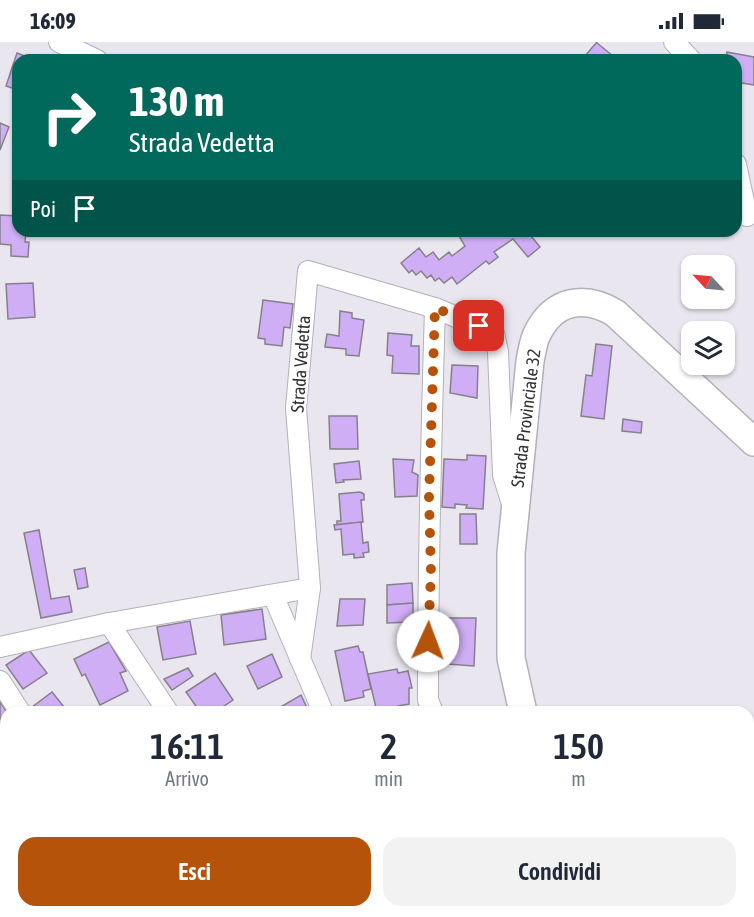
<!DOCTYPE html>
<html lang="it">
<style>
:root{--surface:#fff;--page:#f2f2f3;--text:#1f2937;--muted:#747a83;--accent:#b45309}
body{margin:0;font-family:"Asap Condensed",sans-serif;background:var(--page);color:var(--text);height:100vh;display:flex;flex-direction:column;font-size:22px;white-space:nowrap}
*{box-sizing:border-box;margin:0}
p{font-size:20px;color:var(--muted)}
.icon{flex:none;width:33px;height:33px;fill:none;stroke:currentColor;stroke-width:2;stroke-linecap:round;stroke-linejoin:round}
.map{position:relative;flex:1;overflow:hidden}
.panel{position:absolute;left:0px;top:664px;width:754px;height:212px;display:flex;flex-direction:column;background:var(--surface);border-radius:18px 18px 0 0;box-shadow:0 2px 4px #0004}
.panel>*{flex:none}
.hud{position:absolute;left:12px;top:12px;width:730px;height:183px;border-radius:18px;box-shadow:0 2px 4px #0004;background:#00695c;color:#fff;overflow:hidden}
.needle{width:39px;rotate:296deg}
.controls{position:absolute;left:681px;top:213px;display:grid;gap:12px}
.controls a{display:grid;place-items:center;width:54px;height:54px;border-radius:12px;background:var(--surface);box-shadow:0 2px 4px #0004;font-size:30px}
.pin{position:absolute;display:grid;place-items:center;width:51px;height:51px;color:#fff;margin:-26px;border-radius:12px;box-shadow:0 3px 9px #0006}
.me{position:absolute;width:66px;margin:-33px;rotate:2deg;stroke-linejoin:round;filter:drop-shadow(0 0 4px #0008)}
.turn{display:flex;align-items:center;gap:21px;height:126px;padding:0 18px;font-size:27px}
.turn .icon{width:78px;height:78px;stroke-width:2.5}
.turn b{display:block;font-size:42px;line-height:51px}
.then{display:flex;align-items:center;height:57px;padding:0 18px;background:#0003;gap:12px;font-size:22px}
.eta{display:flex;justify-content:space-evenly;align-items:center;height:102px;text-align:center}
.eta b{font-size:36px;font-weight:600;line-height:42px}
.primary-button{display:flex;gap:12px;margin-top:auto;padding:12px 18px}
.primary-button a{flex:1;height:69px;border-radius:18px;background:var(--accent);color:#fff;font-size:24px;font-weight:600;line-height:69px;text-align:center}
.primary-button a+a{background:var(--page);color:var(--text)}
.status{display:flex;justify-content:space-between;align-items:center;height:42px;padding:0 30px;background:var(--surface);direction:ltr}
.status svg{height:16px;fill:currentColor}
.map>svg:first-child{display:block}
</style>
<div class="status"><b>16:09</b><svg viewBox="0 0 49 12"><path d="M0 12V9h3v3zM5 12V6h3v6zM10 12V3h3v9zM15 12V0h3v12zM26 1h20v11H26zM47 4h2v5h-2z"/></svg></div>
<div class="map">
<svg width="754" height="875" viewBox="0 0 754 875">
<rect width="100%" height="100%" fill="#eae6f0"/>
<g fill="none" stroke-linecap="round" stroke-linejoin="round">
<polyline stroke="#7f6798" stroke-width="5" points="0,767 6,777"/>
</g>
<g fill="#cfaef5" stroke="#85818a" stroke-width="1.5">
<polygon points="597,0 597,1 618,18 583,16"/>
<polygon points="727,10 754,15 754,43 736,40 736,18 726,18"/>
<polygon points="17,11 35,18 18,18 18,48 6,44"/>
<polygon points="0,81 9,85 0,108"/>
<polygon points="0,173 18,174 18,189 26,189 25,200 29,200 28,215 11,214 11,203 0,202"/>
<polygon points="456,189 527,189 540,205 528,215 513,197 494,210 498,215 489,222 486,219 457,242 452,235 444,241 439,236 435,239 431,233 427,236 421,229 416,233 412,228 409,231 401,221 419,206 426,215 433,210 439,218 449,210 452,214 465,204"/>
<polygon points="33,241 35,275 8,277 6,242"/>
<polygon points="263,258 293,262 290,286 284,285 282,304 265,302 265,297 258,296"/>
<polygon points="340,269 352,271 352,276 364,278 359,314 346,313 346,307 325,305 327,292 339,294"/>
<polygon points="388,291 412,293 411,304 419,304 419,332 392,331 393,314 387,313"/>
<polygon points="596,302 612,304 604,377 581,374 586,333 592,334"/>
<polygon points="452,323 478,324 477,356 450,351"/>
<polygon points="329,374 357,374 358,407 330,407"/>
<polygon points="623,377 642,380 641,391 622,389"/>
<polygon points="467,413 486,414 483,467 466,466 467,463 455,462 455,466 442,465 444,417 467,418"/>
<polygon points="393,417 414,418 412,430 418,433 417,454 395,455"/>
<polygon points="359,419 361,437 343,438 344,440 336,441 334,422"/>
<polygon points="360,450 364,452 364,458 361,458 363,480 337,483 337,479 341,479 339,452"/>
<polygon points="460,472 476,472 477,502 460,502"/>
<polygon points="361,480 363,501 368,500 369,510 363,511 364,515 354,516 354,512 343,513 341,487 335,488 334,483"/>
<polygon points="39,488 51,557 69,554 72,570 41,576 24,491"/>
<polygon points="85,526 88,545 78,547 74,528"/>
<polygon points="412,541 413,561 387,563 387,543"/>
<polygon points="340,557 365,557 363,583 337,584"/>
<polygon points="413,561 413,580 387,581 387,563"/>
<polygon points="262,567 266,597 224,603 221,573"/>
<polygon points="449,576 476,576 474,624 447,622 443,618 445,580"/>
<polygon points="190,579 196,612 163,618 157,585"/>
<polygon points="109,600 126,629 120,631 128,649 100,663 85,632 82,634 74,617"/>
<polygon points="358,604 360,610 363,610 371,647 363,649 364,655 345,659 335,609"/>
<polygon points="29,608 47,631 23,647 6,623"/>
<polygon points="272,612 282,635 258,647 247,624"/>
<polygon points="188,626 193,634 172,648 164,637"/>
<polygon points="397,627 398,631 408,629 412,646 409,646 409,662 398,664 399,667 377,670 368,632"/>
<polygon points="215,631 233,658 215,670 200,670 186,650"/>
<polygon points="52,650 68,670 34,670 31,666"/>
<polygon points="301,653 308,668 304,670 272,670"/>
<polygon points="0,660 7,670 6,687 0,691"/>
<polygon points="6,700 6,724 0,715 0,704"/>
<polygon points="107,870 137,870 142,875 102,875"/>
<polygon points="218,870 273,870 270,875 226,875"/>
<polygon points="431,870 467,870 474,875 439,875"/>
<polygon points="542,870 569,870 575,875 539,875"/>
</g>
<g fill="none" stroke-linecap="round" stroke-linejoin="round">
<g stroke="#b4b0ba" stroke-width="22">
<g id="street">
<polyline points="59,0 97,18"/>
<polyline points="674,0 691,18"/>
<polyline points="736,122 747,174"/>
<polyline points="273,553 323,670"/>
<polyline points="109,581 168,670"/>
<polyline points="0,605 109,581 310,546"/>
<polyline points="300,617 310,546 296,366 308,229 435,266 494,291 498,310 503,433 512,462"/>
<polyline points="0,639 20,670"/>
<path d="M433 670 428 658C428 527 431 397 435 266"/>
<polyline points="152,870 159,875"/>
<polyline points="372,870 380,875"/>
<polyline points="589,870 595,875"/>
</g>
</g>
<g stroke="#b4b0ba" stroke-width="30">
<g id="secondary">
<path d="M523 670 511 616V511L530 319C532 310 533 300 537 292 554 257 585 253 615 271L754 400"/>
<polyline points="669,870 673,875"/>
</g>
</g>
<use href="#street" stroke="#fff" stroke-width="20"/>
<use href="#secondary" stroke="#fff" stroke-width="27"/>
</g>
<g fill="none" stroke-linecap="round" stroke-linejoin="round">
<polyline stroke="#b45309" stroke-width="10" stroke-dasharray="0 18" points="428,599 431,531 429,455 435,266 479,284"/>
</g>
<g text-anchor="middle" stroke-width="5" stroke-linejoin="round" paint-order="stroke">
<g font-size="18" fill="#313033" stroke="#fff">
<text transform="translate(301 322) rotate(-86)" y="6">Strada Vedetta</text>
<text transform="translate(526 376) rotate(-83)" y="6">Strada Provinciale 32</text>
</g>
</g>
</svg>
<div class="controls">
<a><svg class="needle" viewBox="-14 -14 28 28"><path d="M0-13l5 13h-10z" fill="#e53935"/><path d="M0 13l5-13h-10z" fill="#747a83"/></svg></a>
<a><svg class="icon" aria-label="layers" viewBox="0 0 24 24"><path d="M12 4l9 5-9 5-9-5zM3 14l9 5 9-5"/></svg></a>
</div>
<div class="pin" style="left:479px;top:284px;background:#d93025"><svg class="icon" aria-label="arrive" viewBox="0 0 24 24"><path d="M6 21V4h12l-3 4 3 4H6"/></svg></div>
<svg class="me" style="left:428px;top:599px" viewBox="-20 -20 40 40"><circle r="19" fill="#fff"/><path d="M0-13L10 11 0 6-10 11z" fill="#b45309"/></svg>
<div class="hud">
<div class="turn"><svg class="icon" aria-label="right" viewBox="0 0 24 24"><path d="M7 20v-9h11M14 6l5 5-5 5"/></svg><div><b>130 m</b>Strada Vedetta</div></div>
<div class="then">Poi<svg class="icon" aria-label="arrive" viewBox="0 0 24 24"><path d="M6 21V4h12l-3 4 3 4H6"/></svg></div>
</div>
<section class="panel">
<div class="eta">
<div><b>16:11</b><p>Arrivo</p></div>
<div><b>2</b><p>min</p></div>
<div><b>150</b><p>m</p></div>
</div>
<div class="primary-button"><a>Esci</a><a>Condividi</a></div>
</section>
</div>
